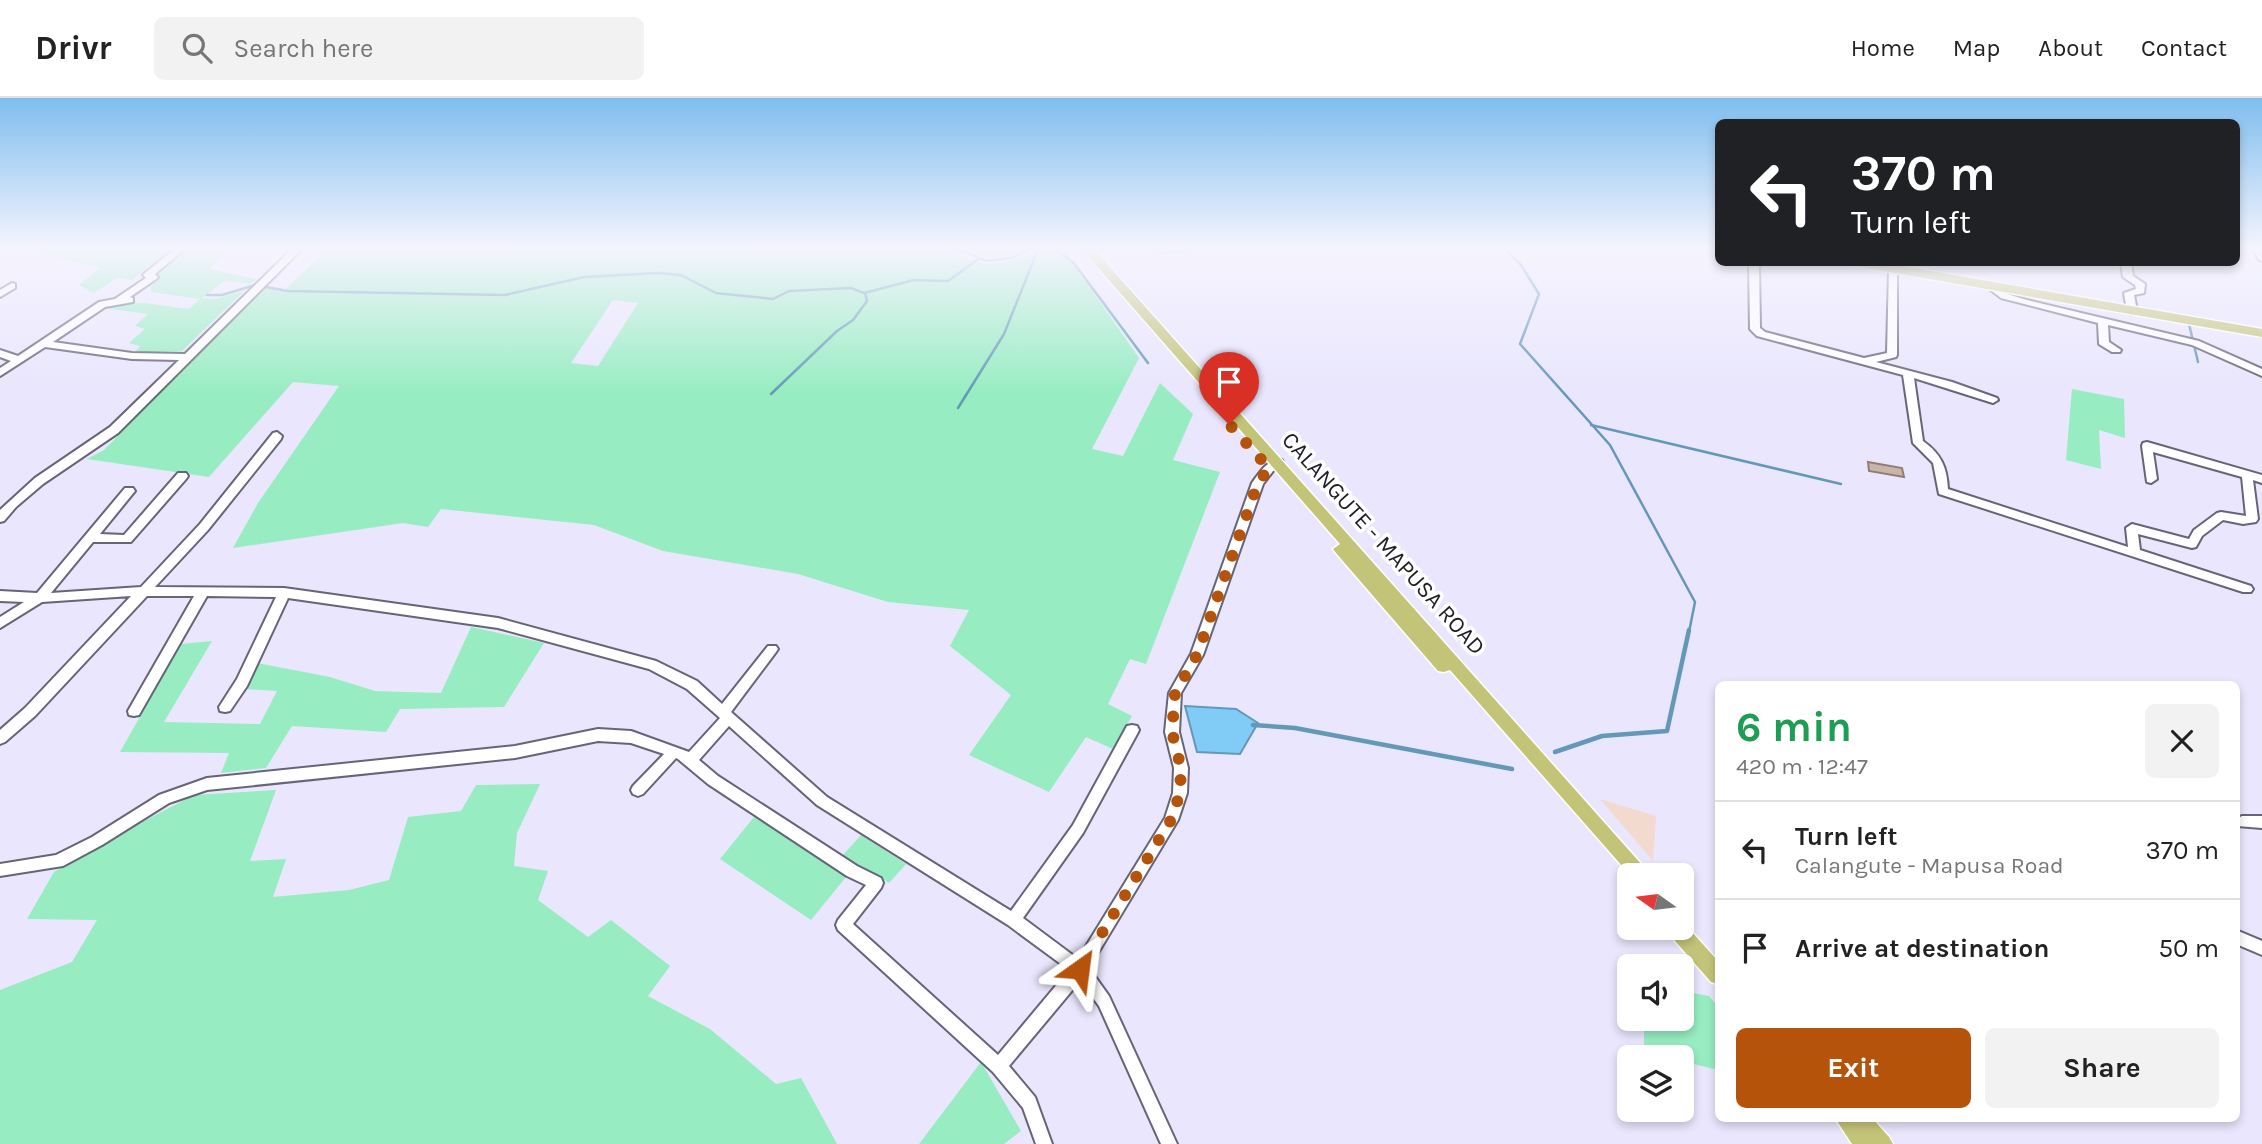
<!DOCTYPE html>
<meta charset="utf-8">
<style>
:root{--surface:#fff;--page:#f2f2f2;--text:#222;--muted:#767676;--line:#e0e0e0;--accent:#b45309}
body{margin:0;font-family:Karla,sans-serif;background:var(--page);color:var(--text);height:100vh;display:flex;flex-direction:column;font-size:26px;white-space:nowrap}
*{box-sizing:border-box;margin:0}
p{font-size:23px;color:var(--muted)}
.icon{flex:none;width:38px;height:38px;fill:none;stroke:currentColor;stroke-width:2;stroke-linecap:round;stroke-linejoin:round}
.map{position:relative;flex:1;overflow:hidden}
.drawer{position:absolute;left:1715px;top:583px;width:525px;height:441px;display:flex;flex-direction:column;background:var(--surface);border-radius:10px;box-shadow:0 4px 10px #0003}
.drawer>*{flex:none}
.banner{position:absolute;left:1715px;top:21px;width:525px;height:147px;border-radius:10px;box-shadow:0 4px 10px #0003;background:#202124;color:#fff;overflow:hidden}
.needle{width:46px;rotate:284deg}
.buttons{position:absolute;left:1617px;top:765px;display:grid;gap:14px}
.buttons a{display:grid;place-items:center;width:77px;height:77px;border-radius:10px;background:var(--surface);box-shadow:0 4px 10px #0003;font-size:35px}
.pin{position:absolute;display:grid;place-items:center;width:60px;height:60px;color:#fff;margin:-72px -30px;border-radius:50% 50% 50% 0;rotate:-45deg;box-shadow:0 0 7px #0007}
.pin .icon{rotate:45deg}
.me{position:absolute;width:77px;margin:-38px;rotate:31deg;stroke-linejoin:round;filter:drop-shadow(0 0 5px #0008)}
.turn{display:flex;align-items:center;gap:24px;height:147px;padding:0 21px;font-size:32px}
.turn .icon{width:91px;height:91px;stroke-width:2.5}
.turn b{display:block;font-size:49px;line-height:60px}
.round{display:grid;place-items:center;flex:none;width:74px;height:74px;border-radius:10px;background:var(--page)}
.summary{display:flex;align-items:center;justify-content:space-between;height:119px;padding:0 21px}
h1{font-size:42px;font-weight:700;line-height:52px;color:#1e9e55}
.primary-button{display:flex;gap:14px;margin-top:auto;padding:14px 21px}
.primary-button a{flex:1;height:80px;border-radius:10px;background:var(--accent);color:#fff;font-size:28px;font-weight:700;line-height:80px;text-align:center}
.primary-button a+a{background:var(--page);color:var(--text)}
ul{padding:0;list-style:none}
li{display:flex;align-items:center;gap:21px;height:98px;padding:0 21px;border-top:2px solid var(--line)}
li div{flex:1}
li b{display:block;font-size:26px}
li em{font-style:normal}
header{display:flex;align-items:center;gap:42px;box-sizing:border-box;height:98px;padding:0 35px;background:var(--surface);border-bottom:2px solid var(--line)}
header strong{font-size:33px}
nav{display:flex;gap:38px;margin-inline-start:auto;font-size:24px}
.search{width:490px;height:63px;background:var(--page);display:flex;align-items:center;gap:18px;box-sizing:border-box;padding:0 24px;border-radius:10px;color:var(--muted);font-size:26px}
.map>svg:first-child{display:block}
</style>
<header>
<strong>Drivr</strong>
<div class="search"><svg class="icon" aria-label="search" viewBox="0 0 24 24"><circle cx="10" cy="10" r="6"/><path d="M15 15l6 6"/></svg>Search here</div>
<nav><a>Home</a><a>Map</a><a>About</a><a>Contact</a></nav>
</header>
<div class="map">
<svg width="2262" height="1046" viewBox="0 0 2262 1046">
<rect width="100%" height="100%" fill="#e9e6fd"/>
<polygon fill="#f2dacf" points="1600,701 1656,718 1653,763"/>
<g fill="#97edc1" fill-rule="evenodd">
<polygon points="14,149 159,149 170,151 132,182 117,180 94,195 79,187 100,170"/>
<path d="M187 149 226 155 209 171 256 181 250 186 226 182 202 200 215 201 244 193 182 253 134 255 140 248 129 245 145 231 135 228 148 216 104 210C131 199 161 208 189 211L200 201 152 194 150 189H145L157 178 153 176Z"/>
<path d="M315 149H931C951 152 968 165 988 166 1015 166 1037 149 1062 149L1139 260 1092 351 1123 358 1160 285 1193 316 1173 362 1220 374 1146 566 1130 561 1108 606 1132 618 1113 651 1086 639 1049 694 969 657 1011 597 950 548 969 512 888 504 798 476 663 453 594 427 441 411 428 429 403 425 233 450 258 405 339 288 293 284 209 379 87 361 104 352 264 190 285 192 327 151ZM613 202 638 205 598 268 571 265Z"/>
<path d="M958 149H1030C1006 165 983 162 958 149Z"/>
<polygon points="2072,291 2124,301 2125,340 2099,332 2101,371 2066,362"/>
<polygon points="471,529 544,545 504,609 400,611 386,634 292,628 266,670 221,675 229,655 120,654 181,546 212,543 164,624 260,626 277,593 245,591 257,565 330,579 375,593 441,595"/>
<polygon points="540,686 517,735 514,768 548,773 538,802 588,839 611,822 670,868 648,898 710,931 776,986 801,980 837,1046 0,1046 0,892 72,864 97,822 27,821 54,774 142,724 194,697 276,692 250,763 286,761 273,799 349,792 389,782 408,719 461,713 476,687"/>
<polygon points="754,719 850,774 811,822 720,761"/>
<polygon points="861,737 906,766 889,785 843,757"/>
<polygon points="1682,893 1709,898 1718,909 1718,972 1682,963 1682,959 1668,959 1644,953 1644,921 1682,920"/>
<polygon points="981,964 1021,1033 1004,1046 919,1046"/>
</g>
<polygon fill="#81ccf7" stroke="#6498b8" stroke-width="2" points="1185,608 1236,611 1258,625 1240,656 1197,654"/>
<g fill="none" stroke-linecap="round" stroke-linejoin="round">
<g stroke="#6498b8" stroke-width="2.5">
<polyline points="954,149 986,163 1010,160 1038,149"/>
<polyline points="1052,149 1073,164 1148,265"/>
<polyline points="1143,149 1165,155 1214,149"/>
<polyline points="1503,149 1521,167 1539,196 1520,246 1610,347 1695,504 1689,534"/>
<polyline points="207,197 222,197 255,187 288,193 505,197 584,179 658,175 681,177 716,195 773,201 789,193 851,190 864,195 914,182 948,183 977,162"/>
<polyline points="2189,226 2198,264"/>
<polyline points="771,296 837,233 853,222 867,203 865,195"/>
<polyline points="958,310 1004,236 1039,149"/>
<polyline points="1591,327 1841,386"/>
</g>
<g stroke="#6498b8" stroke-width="4.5">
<polyline points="1253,627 1295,630 1512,671"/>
<polyline points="1555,654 1602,638 1667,633 1689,532"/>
</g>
</g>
<polygon fill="#cab4a9" stroke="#927d73" stroke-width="2" points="1868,364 1902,370 1904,379 1869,373"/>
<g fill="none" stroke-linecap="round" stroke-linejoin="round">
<g stroke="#666477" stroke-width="4">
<g id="minor">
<polygon points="177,149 187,149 155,176 158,179 156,181 130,199 133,200 133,204 105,209 53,244 132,255 185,256 294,149 304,149 118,335 43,386 16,409 4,423 0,424 0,412 35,380 110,329 179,262 132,261 45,249 0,278 0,270 11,263 0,259 0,252 18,258 99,204 115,201 146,180 143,177 145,175"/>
<polygon points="2252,149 2261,149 2262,163 2259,162"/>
<path d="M1749 164H1759L1760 230 1765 234 1864 260 1887 255 1889 171 1891 169H1897V257L1896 259 1876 264 1952 284 1997 300 1998 302 1993 305 1914 280 1923 343C1941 356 1947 369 1948 391L2128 449 2126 430 2132 426 2189 441 2194 432 2217 415 2221 414 2246 418 2242 379 2153 354 2157 381 2151 385 2147 384 2142 348 2143 345 2147 344 2262 377V385L2253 382 2258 421 2256 424 2243 426 2223 422 2202 438 2196 449 2192 450 2138 436 2140 452 2251 488 2253 491 2251 494H2243L1939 396 1933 365 1913 345 1903 277 1757 238 1750 231Z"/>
<polygon points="2121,164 2131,164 2133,178 2145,186 2144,195 2134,197 2137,213 2132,216 2127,213 2124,195 2136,191 2135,187 2123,179"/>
<polygon points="12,185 15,186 15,190 0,199 0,192"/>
<polygon points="1993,187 2007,196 2027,202 2199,243 2262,271 2262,278 2192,247 2108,227 2109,244 2121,252 2120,254 2112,254 2099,246 2098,225 2001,200 1988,190"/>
<path d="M277 334 282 338 281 341 208 432 155 489 284 490 498 520 656 563 697 583 722 606 768 548H776L778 551 776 554 731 614 827 699 1011 813 1073 727 1127 628 1132 627 1137 628 1139 632 1137 636 1083 735 1023 820 1078 861 1165 720 1173 695 1174 670 1165 634 1169 595 1191 556 1252 385C1260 374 1267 361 1282 362L1283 365 1273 373 1263 386 1203 557 1181 595 1179 634 1188 670 1187 695 1178 722 1089 870 1109 898 1177 1046H1161L1099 908 1080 883 1009 968 1035 999 1052 1046H1036L1023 1010 993 974 838 832 836 827 838 822 866 787 847 778 708 686 678 661 676 660 643 696 638 698 633 696 631 692 633 688 664 656 631 645 598 643 515 660 207 692 169 705 102 747 63 768 0 778V766L56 757 92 739 159 697 207 680 515 648 598 631 631 633 689 654 720 620 687 591 649 571 498 530 288 500 247 588 230 613 225 614 220 613 219 609 237 581 276 499 207 498 139 617 134 618 129 617 128 613 194 498H147L35 618 5 644 0 646V632L25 610 131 498 42 504 0 530V519L24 504 0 503V493L37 495 125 390H133L135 393 100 436 124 437 178 375H186L188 378 186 381 131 444H93L51 495 141 489 200 426 273 335ZM729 628 817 707 1008 827 1069 872 998 957 853 826 881 790 883 785 881 780 857 768 718 678 699 662Z"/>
<polygon points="2242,718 2262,718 2262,730 2237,728 2236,721"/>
<polygon points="2236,832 2262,843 2262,857 2236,846"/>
</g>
</g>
<g stroke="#fff" stroke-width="3">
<g id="major">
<polygon points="1080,149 1092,149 1651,777 1630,777 1450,572 1444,574 1438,573 1336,455 1333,451 1340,446"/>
<polygon points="1849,164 1879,164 2262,231 2262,239 1855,168"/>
<polygon points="1682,823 1718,863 1718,886 1711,884 1669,836 1667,830 1682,830"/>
<polygon points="1835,1020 1872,1020 1889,1039 1893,1046 1852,1046"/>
</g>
</g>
<use href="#minor" fill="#fff" fill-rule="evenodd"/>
<use href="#major" fill="#c4c479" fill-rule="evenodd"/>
</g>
<linearGradient id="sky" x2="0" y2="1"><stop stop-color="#7fbeee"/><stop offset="0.51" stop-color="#f5f4fe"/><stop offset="1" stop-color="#f5f4fe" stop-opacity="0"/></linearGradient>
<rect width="2262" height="295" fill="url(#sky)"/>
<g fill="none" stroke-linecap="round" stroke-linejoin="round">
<polyline stroke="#b45309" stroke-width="12" stroke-dasharray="0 21.6" points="1080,871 1171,722 1180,695 1181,670 1172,634 1175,595 1197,557 1258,385 1269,370 1229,326"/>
</g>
<g text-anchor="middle" stroke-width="7" stroke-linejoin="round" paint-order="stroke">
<g font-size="23" fill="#1f1e26" stroke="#fff">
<text transform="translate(1384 445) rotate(48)" y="8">CALANGUTE - MAPUSA ROAD</text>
</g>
</g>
</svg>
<div class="buttons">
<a><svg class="needle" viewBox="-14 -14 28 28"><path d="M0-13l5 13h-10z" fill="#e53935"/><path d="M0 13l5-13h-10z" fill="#767676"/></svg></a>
<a><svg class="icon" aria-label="sound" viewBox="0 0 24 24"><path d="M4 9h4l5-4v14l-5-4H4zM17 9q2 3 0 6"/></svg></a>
<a><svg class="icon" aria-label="layers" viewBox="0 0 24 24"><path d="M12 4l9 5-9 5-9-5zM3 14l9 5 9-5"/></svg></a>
</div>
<div class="pin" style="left:1229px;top:326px;background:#d93025"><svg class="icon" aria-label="arrive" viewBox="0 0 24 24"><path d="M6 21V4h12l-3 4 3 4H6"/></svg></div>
<svg class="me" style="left:1080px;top:871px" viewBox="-20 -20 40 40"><path d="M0-17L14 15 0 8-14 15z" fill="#b45309" stroke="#fff" stroke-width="4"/></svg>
<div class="banner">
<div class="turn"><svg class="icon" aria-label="left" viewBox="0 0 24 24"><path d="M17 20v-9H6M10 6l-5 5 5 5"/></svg><div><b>370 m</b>Turn left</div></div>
</div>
<section class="drawer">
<div class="summary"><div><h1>6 min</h1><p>420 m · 12:47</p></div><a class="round"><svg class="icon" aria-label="close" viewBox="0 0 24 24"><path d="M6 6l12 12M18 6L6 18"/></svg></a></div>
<ul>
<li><svg class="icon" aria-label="left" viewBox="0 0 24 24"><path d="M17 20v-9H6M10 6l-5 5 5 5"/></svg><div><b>Turn left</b><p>Calangute - Mapusa Road</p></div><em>370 m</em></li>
<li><svg class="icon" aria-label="arrive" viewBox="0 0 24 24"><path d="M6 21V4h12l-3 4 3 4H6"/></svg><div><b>Arrive at destination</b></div><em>50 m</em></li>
</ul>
<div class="primary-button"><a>Exit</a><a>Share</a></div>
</section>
</div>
